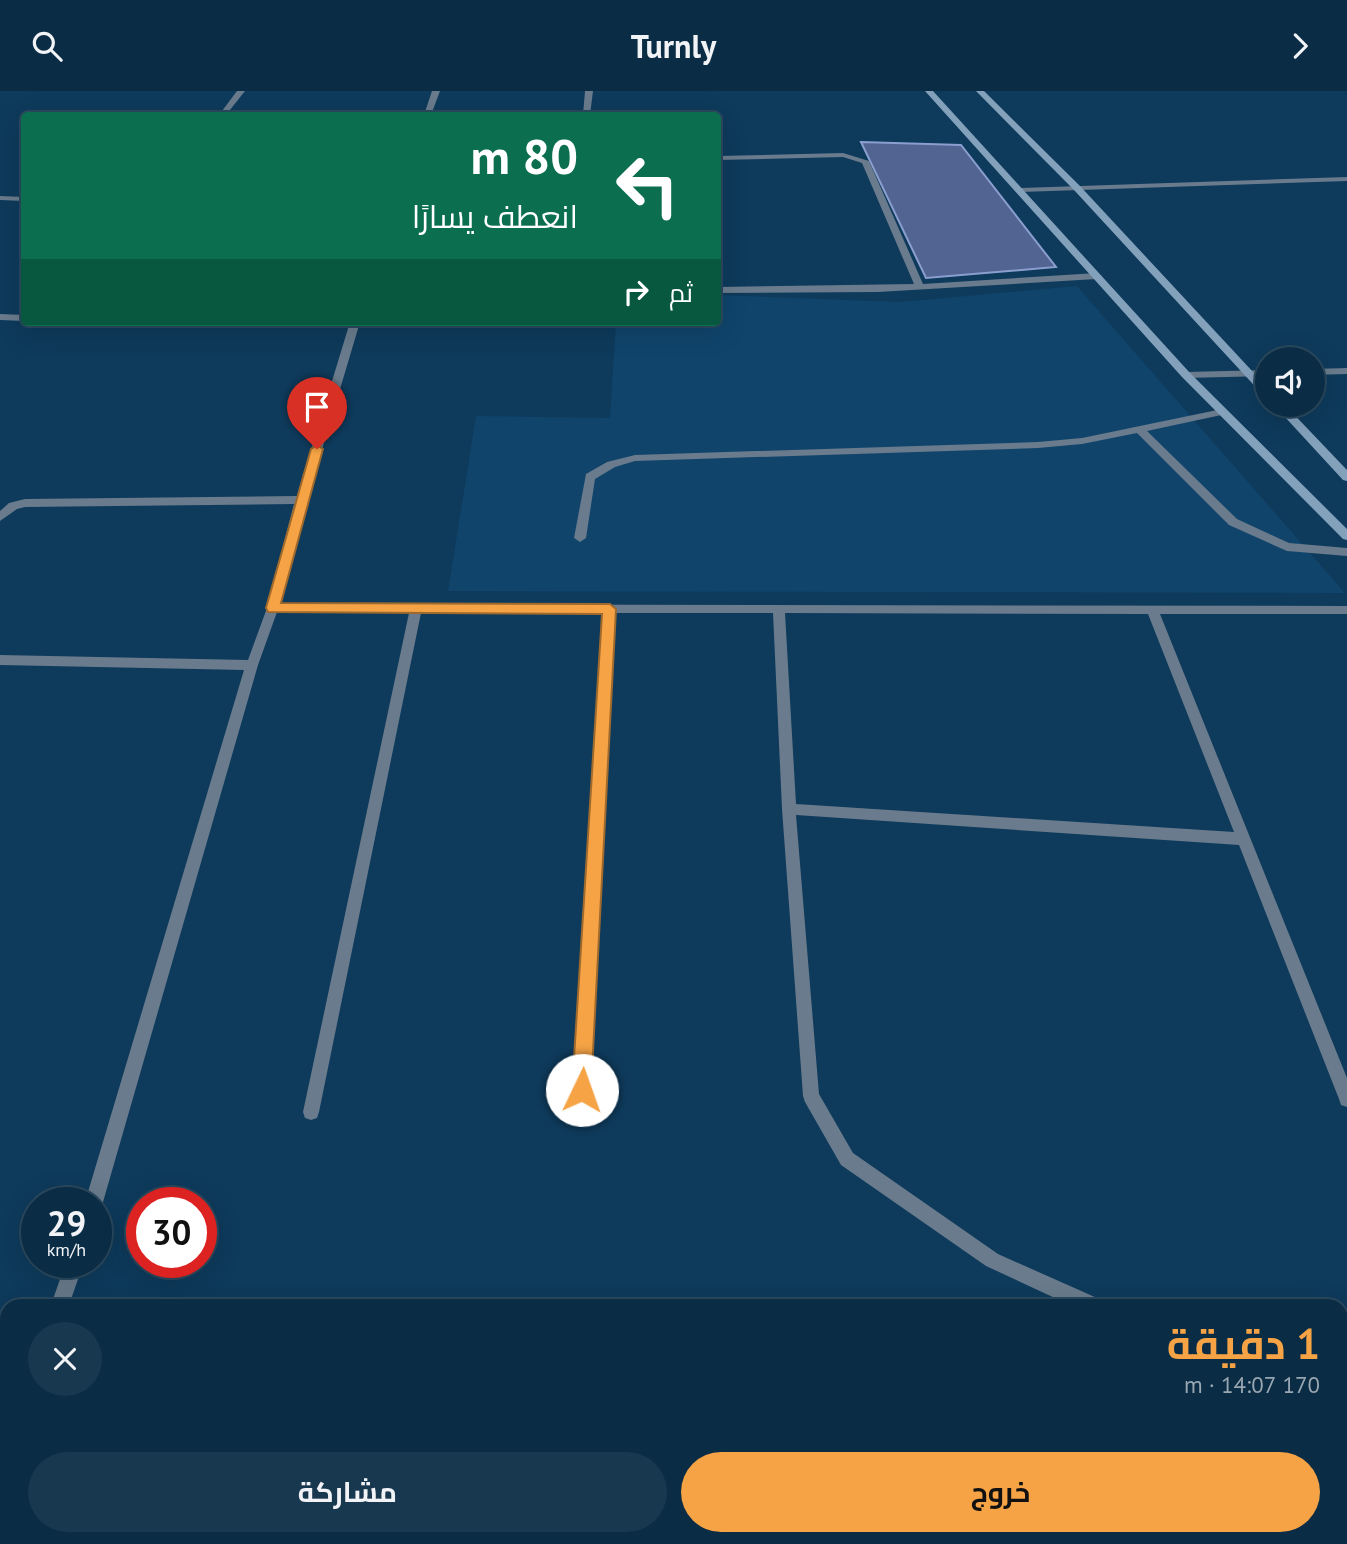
<!DOCTYPE html>
<html lang="ar">
<meta charset="utf-8">
<style>
:root{--surface:#0a2c44;--page:#18384f;--text:#f1f3f6;--muted:#99a7b2;--line:#2a485d;--accent:#f5a345}
body{margin:0;font-family:"PT Sans",Cairo,sans-serif;background:var(--page);color:var(--text);direction:rtl;height:100vh;display:flex;flex-direction:column;font-size:26px;white-space:nowrap}
*{box-sizing:border-box;margin:0}
p{font-size:23px;color:var(--muted)}
.icon{flex:none;width:38px;height:38px;fill:none;stroke:currentColor;stroke-width:2;stroke-linecap:round;stroke-linejoin:round}
.map{position:relative;flex:1;overflow:hidden;direction:ltr}
.side{position:absolute;left:0px;top:1208px;width:1348px;height:247px;display:flex;flex-direction:column;background:var(--surface);border-radius:21px 21px 0 0;box-shadow:0 7px 28px #0002,0 0 0 2px var(--line);direction:rtl}
.side>*{flex:none}
.guide{position:absolute;left:21px;top:21px;width:700px;height:214px;border-radius:7px;box-shadow:0 7px 28px #0002,0 0 0 2px var(--line);direction:rtl;background:#0b6e4f;color:#fff;overflow:hidden}
.tools{position:absolute;left:1255px;top:256px;display:grid;gap:14px}
.tools a{display:grid;place-items:center;width:70px;height:70px;border-radius:50%;background:var(--surface);box-shadow:0 7px 28px #0002,0 0 0 2px var(--line);font-size:35px}
.speed{position:absolute;left:21px;top:1096px;display:flex;gap:14px;font-size:35px;font-weight:700;text-align:center}
.speed>*{display:grid;place-content:center;width:91px;height:91px;border-radius:50%;background:var(--surface);box-shadow:0 7px 28px #0002,0 0 0 2px var(--line);line-height:1}
.speed small{font-size:18px;font-weight:400}
.speed .limit{border:10px solid #d22;background:#fff;color:#111}
.pin{position:absolute;display:grid;place-items:center;width:60px;height:60px;color:#fff;margin:-72px -30px;border-radius:50% 50% 50% 0;rotate:-45deg;box-shadow:0 0 7px #0007}
.pin .icon{rotate:45deg}
.me{position:absolute;width:77px;margin:-38px;rotate:3deg;stroke-linejoin:round;filter:drop-shadow(0 0 5px #0008)}
.turn{display:flex;align-items:center;gap:24px;height:147px;padding:0 28px;font-size:32px}
.turn .icon{width:91px;height:91px;stroke-width:2.5}
.turn b{display:block;font-size:49px;line-height:60px}
.then{display:flex;align-items:center;height:66px;padding:0 28px;background:#0003;gap:14px;font-size:26px}
.round{display:grid;place-items:center;flex:none;width:74px;height:74px;border-radius:37px;background:var(--page)}
.head{display:flex;align-items:center;justify-content:space-between;height:119px;padding:0 28px}
h1{font-size:42px;font-weight:700;line-height:52px;color:var(--accent)}
.button{display:flex;gap:14px;margin-top:auto;padding:14px 28px}
.button a{flex:1;height:80px;border-radius:42px;background:var(--accent);color:#111;font-size:28px;font-weight:700;line-height:80px;text-align:center}
.button a+a{background:var(--page);color:var(--text)}
header{display:flex;justify-content:space-between;align-items:center;height:91px;padding:0 28px;background:var(--surface);font-size:32px;font-weight:700}
.map>svg:first-child{display:block}
</style>
<header><svg class="icon" aria-label="forward" viewBox="0 0 24 24"><path d="M9 5l7 7-7 7"/></svg>Turnly<svg class="icon" aria-label="search" viewBox="0 0 24 24"><circle cx="10" cy="10" r="6"/><path d="M15 15l6 6"/></svg></header>
<div class="map">
<svg width="1347" height="1453" viewBox="0 0 1347 1453">
<rect width="100%" height="100%" fill="#0e3a5b"/>
<polygon fill="#10446b" points="1077,195 1345,502 448,500 476,325 610,327 616,231 718,231 718,204 901,211"/>
<polygon fill="#526592" stroke="#8a9fcf" stroke-width="2" points="861,51 961,54 1056,176 926,187"/>
<g fill="none" stroke-linecap="round" stroke-linejoin="round">
<polygon fill="#697b8c" fill-rule="evenodd" points="1222,318 1227,321 1226,323 1147,340 1237,428 1289,452 1347,457 1347,465 1287,460 1229,434 1137,342 1082,353 1038,357 635,370 615,376 595,388 586,447 580,451 574,447 586,383 607,371 635,364 1038,351 1082,347"/>
<g fill="#697b8c" fill-rule="evenodd">
<polygon points="237,0 245,0 226,24 219,24"/>
<polygon points="432,0 440,0 431,24 424,24"/>
<polygon points="585,0 593,0 590,24 583,24"/>
<polygon points="843,62 869,70 923,193 1097,182 1102,185 1097,188 878,201 718,202 718,196 914,193 862,72 843,66 718,69 718,65"/>
<polygon points="1347,86 1347,90 1021,101 1017,99 1021,97"/>
<polygon points="0,105 24,106 24,110 0,109"/>
<polygon points="0,223 24,224 24,230 0,229"/>
<path d="M350 231H360L307 409 280 513 1347 515V523H1160L1347 987V1016L1341 1014 1339 1008 1239 754 796 724 819 1003 853 1062 998 1163 1097 1207 1099 1214H1070L986 1175 841 1074 805 1011 803 1005 782 718 773 522H616L590 999 588 1005 582 1007 576 1005 574 999 604 522H421L319 1021 317 1027 311 1029 305 1027 303 1021 409 522 277 521 258 574 103 1111 100 1117 96 1119V1111H85L244 579 0 574V564L248 569 267 517 294 413 25 416 17 418 0 430V420L9 412 25 408 297 405ZM785 522 1148 523 1234 741 796 713Z"/>
<polygon points="1347,277 1347,283 1312,284 1312,278"/>
<polygon points="1267,279 1267,285 1186,287 1181,284 1186,281"/>
<polygon points="66,1171 84,1171 69,1214 51,1214"/>
<polygon points="1340,1304 1347,1306 1347,1326 1340,1324"/>
<polygon points="7,1358 7,1395 0,1398 0,1361"/>
</g>
<g fill="#84a1bc" fill-rule="evenodd">
<polygon points="925,0 933,0 1190,282 1347,438 1347,449 1343,448 1182,286"/>
<polygon points="976,0 984,0 1080,95 1267,296 1267,305 1263,304 1074,99"/>
<polygon points="1273,313 1284,313 1347,379 1347,390 1343,389"/>
</g>
</g>
<polygon fill="#f5a345" stroke="#9f6a2d" stroke-width="2" points="317,354 323,358 281,512 610,513 616,518 591,999 589,1006 582,1008 575,1006 572,999 602,523 268,521 266,517 311,358"/>
</svg>
<div class="tools">
<a><svg class="icon" aria-label="sound" viewBox="0 0 24 24"><path d="M4 9h4l5-4v14l-5-4H4zM17 9q2 3 0 6"/></svg></a>
</div>
<div class="speed"><div>29<small>km/h</small></div><div class="limit">30</div></div>
<div class="pin" style="left:317px;top:358px;background:#d93025"><svg class="icon" aria-label="arrive" viewBox="0 0 24 24"><path d="M6 21V4h12l-3 4 3 4H6"/></svg></div>
<svg class="me" style="left:582px;top:999px" viewBox="-20 -20 40 40"><circle r="19" fill="#fff"/><path d="M0-13L10 11 0 6-10 11z" fill="#f5a345"/></svg>
<div class="guide">
<div class="turn"><svg class="icon" aria-label="left" viewBox="0 0 24 24"><path d="M17 20v-9H6M10 6l-5 5 5 5"/></svg><div><b>80 m</b>انعطف يسارًا</div></div>
<div class="then">ثم<svg class="icon" aria-label="right" viewBox="0 0 24 24"><path d="M7 20v-9h11M14 6l5 5-5 5"/></svg></div>
</div>
<section class="side">
<div class="head"><div><h1>1 دقيقة</h1><p>170 m · 14:07</p></div><a class="round"><svg class="icon" aria-label="close" viewBox="0 0 24 24"><path d="M6 6l12 12M18 6L6 18"/></svg></a></div>
<div class="button"><a>خروج</a><a>مشاركة</a></div>
</section>
</div>
